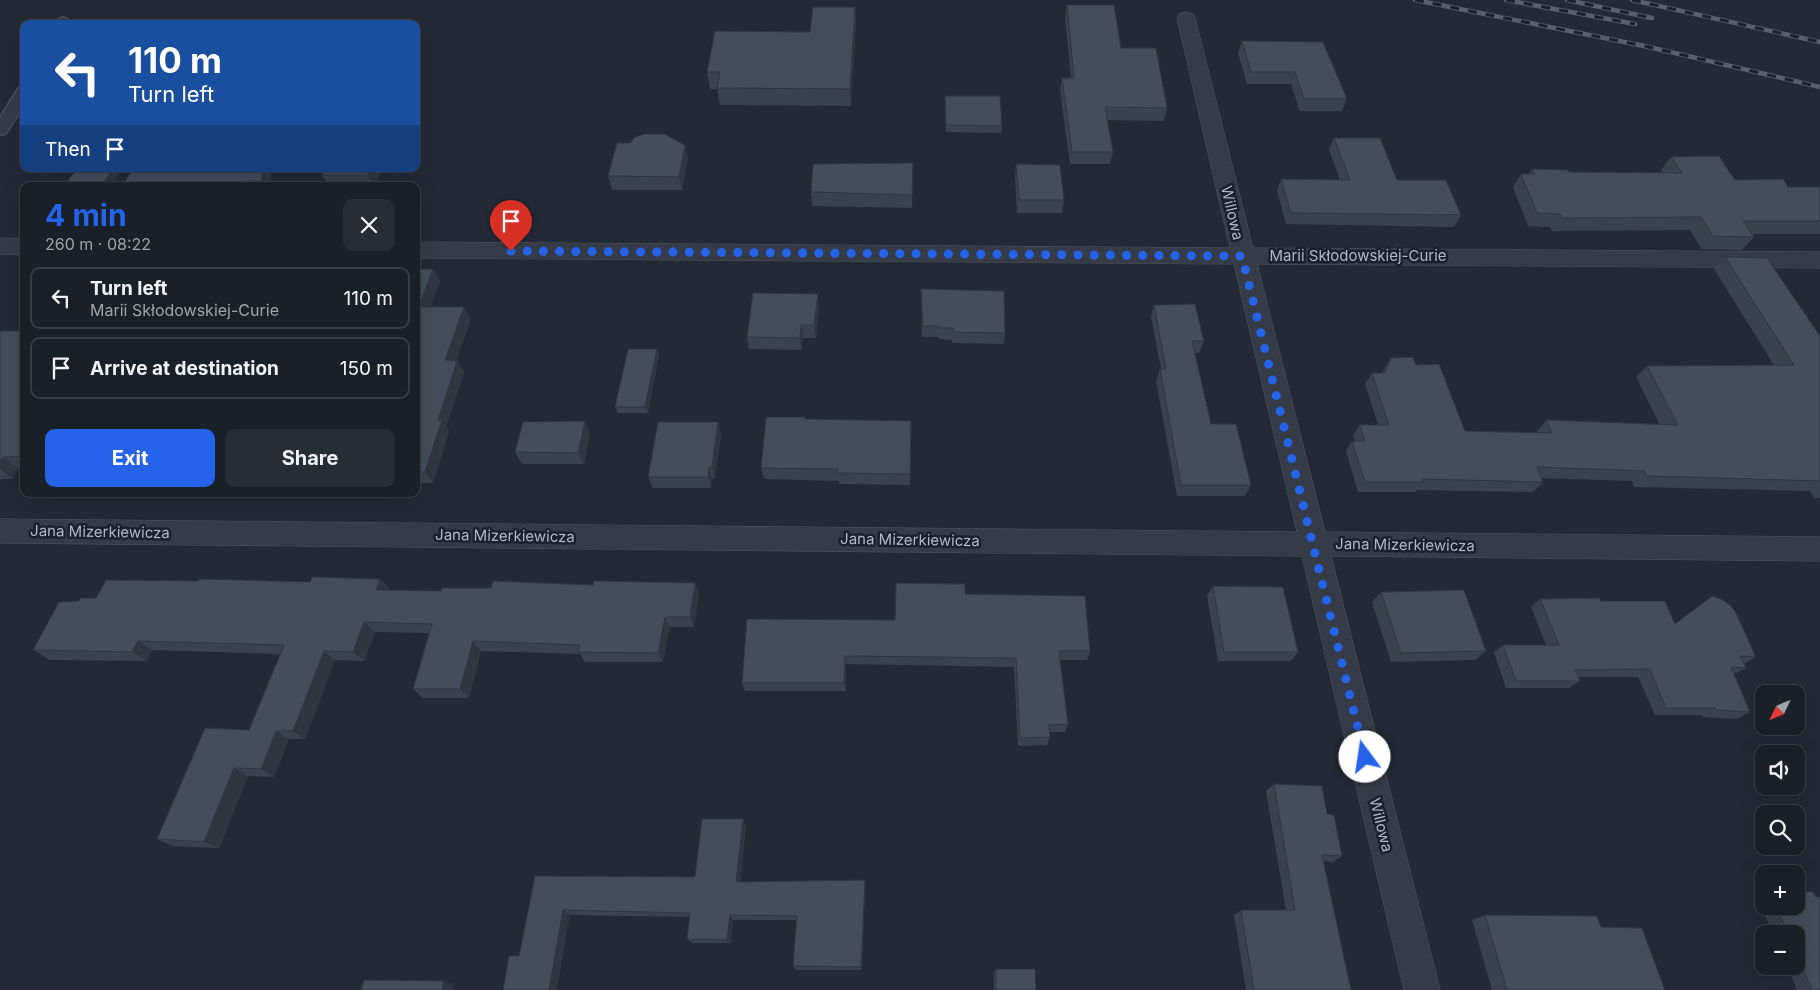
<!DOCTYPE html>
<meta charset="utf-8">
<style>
:root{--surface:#1a2028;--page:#272d34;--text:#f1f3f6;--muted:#9fa3a8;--line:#383e45;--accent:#2563eb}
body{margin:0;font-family:Inter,sans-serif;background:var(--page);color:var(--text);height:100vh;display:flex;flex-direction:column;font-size:19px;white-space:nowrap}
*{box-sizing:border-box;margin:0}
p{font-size:16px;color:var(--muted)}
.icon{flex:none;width:28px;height:28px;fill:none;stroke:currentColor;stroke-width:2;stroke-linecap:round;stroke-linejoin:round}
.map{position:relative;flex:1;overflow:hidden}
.details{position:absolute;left:20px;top:182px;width:400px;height:315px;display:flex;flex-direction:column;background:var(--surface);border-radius:10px;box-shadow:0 5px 20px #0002,0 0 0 1px var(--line)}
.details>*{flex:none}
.banner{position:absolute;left:20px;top:20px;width:400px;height:152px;border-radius:10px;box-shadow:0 5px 20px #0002,0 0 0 1px var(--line);background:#1a4fa0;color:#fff;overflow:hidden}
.needle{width:32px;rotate:226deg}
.tools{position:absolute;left:1755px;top:685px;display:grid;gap:10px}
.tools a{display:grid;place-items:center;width:50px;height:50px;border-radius:10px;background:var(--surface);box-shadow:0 5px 20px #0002,0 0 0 1px var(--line);font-size:25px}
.pin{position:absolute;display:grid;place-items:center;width:42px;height:42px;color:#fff;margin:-51px -21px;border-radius:50% 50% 50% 0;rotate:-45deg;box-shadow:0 0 5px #0007}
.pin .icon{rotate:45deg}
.me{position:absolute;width:55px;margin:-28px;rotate:346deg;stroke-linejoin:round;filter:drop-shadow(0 0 4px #0008)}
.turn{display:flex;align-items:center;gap:18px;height:105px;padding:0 25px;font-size:22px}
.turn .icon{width:65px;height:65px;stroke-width:2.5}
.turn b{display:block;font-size:35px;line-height:42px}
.then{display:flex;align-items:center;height:48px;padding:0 25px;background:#0003;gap:10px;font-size:19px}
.round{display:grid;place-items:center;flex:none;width:52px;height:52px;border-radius:10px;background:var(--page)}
.head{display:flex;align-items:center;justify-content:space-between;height:85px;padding:0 25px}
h1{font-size:30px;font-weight:700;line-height:38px;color:var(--accent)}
.button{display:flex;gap:10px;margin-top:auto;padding:10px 25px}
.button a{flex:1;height:58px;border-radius:10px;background:var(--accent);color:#fff;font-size:20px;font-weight:700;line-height:58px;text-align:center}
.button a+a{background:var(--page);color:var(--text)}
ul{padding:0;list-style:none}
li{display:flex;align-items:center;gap:15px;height:62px;margin:0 10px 8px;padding:0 15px;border:2px solid var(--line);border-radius:10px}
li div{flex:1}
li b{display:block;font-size:19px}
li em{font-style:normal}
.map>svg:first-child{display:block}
</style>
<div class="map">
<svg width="1820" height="990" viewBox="0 0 1820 990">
<rect width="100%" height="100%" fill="#232a36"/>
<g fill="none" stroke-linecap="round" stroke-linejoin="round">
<g stroke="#515762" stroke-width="2">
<g id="lane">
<polygon points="63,17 68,19 70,24 54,24 58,19"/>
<polygon points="24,87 24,106 6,134 0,135 0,117 18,88"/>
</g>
</g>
<g stroke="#515762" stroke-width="1">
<g id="street">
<polygon points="1186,12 1193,14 1195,18 1253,248 1820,252 1820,268 1257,264 1325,532 1820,537 1820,561 1331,556 1440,990 1404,990 1302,556 0,543 0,519 1297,532 1234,264 416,258 416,242 1230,248 1177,18 1179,14"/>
<polygon points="0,238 24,239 24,255 0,254"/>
</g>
</g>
<use href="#lane" fill="#363c47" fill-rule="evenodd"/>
<use href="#street" fill="#363c47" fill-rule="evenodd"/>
<g stroke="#58606e" stroke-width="4.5">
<g id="rail">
<polyline points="1415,0 1649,47 1820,87"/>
<polyline points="1506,0 1635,24"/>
<polyline points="1567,0 1652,18"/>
<polyline points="1632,0 1820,42"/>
</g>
</g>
<use href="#rail" stroke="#1b212c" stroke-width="3" stroke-dasharray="9" stroke-linecap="butt"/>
</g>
<g fill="#3a424e">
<polygon points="1067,5 1121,48 1167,108 1164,121 1107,120 1113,152 1110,164 1070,164 1060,90 1062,78 1071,78 1065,17"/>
<polygon points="855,7 856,24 851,106 720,105 717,89 710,89 707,72 810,32"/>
<polygon points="1242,41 1347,99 1342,111 1300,111 1291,84 1247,84 1238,53"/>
<polygon points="945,96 1002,126 1001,133 946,132"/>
<polygon points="1334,138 1397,180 1461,215 1454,227 1286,224 1277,191 1281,179 1340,180 1329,150"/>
<polygon points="1671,157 1735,180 1788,187 1820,187 1820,234 1752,234 1754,237 1742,250 1702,249 1690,230 1552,231 1550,227 1528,226 1513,187 1521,174 1529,174 1532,169 1569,172 1663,173 1661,170"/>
<polygon points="688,158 682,190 612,190 608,176"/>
<polygon points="913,163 912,208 812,206 811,192"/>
<polygon points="1016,164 1064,200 1062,213 1017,213 1015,178"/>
<polygon points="271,169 271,186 127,186 124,183"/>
<polygon points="382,169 375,186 329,186 322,175"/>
<polygon points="1725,257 1820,336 1820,498 1814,498 1810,491 1634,487 1632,481 1541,478 1543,482 1533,492 1417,490 1415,492 1358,492 1346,451 1352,441 1355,441 1353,436 1360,425 1378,425 1365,384 1372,373 1382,373 1384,369 1391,358 1416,365 1465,431 1538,433 1537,431 1546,420 1660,425 1636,377 1647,366 1774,365 1714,269"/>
<polygon points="416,269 433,269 440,281 430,307 471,319 456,360 457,361 464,372 446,426 449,431 433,483 416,483"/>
<polygon points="921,289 1005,333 1004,344 952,343 952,340 939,339 939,337 922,337"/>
<polygon points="1154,305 1204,341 1199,353 1195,353 1211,424 1251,485 1245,496 1177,496 1156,381 1160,369 1161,369 1151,317"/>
<polygon points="819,307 816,338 803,338 801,350 749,349 747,337"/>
<polygon points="24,331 24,468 18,468 13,479 0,479 0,332"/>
<polygon points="657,349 659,355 648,413 618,413 615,407"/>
<polygon points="805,419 911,421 910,485 839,484 839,481 764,479 761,468"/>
<polygon points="718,422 721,434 715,479 712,478 711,488 653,488 648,477"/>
<polygon points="590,433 584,464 522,464 515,452"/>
<polygon points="380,579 390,589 390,591 441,591 491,588 695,583 699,593 694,627 669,627 663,662 585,662 580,654 481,651 469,698 423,698 413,689 429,633 375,632 364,661 335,660 305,739 289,739 274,777 248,776 219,848 172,846 157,839 249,730 281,654 152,650 147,661 50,660 33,650 79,601 96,598 310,582"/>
<polygon points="1213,586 1298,652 1291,661 1218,661 1207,596"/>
<polygon points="1381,592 1486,651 1475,660 1391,662 1372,602"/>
<polygon points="965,594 1090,651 1087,660 1060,660 1068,724 1065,732 1049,732 1050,737 1047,745 1018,746 1014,667 846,664 846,691 745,691 742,683 895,620"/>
<polygon points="1712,596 1756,657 1744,664 1746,668 1734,674 1750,712 1737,719 1703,717 1702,715 1655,715 1638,677 1578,677 1580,681 1569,688 1506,688 1494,652 1503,645 1546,645 1531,607 1540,599 1601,601 1675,624"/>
<polygon points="1274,784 1327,814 1342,856 1333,862 1323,861 1351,990 1246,990 1234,915 1241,910 1286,910 1266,791"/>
<polygon points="746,825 740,882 865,885 862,970 796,970 793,966 796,920 733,920 731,943 692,943 687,939 690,917 570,915 519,956 535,876 695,877"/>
<polygon points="1764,891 1764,906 1796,906 1820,990 1797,990 1787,966 1796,966 1796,934 1773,934 1756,894"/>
<polygon points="1485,915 1601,927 1665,990 1492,990 1472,920"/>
<polygon points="996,969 1036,990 994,990 994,972"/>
</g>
<g fill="#303640">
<polygon points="855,7 856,24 851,106 850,89"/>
<polygon points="685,145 688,158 682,190 679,177"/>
<polygon points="113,169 116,169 120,173 111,186 101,186"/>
<polygon points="262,169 271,169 271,186 266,186 262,181"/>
<polygon points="370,169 382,169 375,186 374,186 367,175"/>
<polygon points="245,181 249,186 242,186"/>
<polygon points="433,269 440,281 426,318 419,307"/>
<polygon points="818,294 819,307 816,338 814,325"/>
<polygon points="464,307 471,319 452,372 445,360"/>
<polygon points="801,325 803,338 801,350 800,338"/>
<polygon points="657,349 659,355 648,413 645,407"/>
<polygon points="457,361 464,372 446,426 449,431 433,483 425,472 438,420"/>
<polygon points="585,421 590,433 584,464 578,453"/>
<polygon points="718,422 721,434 715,479 712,467"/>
<polygon points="3,457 18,468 13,479 0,469 0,461"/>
<polygon points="709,467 712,478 711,488 708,477"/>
<polygon points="380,579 390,589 386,601 376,590"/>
<polygon points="695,583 699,593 694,627 690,617"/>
<polygon points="665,617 669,627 663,662 658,653"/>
<polygon points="364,622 375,632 364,661 353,652"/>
<polygon points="138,641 152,650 147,661 132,652"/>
<polygon points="473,641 481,651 469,698 460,689"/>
<polygon points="324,651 335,660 305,739 293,731"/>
<polygon points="845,656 846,664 846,691 844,683"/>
<polygon points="276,731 289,739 274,777 261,769"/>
<polygon points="234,768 248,776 219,848 204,842"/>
<polygon points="743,819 746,825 740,887 736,882"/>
<polygon points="865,880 865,885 862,970 861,967"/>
<polygon points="563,910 570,915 557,990 549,990"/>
<polygon points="730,915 733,920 731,943 727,940"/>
<polygon points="444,981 454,985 453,990 442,990"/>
</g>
<g fill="#444d5b" stroke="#303640">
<polygon points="1067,5 1114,5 1121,48 1156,48 1167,108 1105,107 1113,152 1072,152 1062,78 1074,78"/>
<polygon points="813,7 855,7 850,89 717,88 720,72 707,72 715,31 810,32"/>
<polygon points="1242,41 1323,42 1347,99 1304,99 1295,72 1251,72"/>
<polygon points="945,96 1000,96 1002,126 946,125"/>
<polygon points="645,134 664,134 685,145 679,177 608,176 617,143 630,143 635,137"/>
<polygon points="1334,138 1380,138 1397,180 1446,180 1461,215 1291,213 1281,179 1350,180"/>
<polygon points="1719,156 1735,180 1783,179 1788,187 1820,187 1820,221 1743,221 1754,237 1713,236 1701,217 1562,218 1560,214 1537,213 1521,174 1535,174 1532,169 1568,170 1569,172 1682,173 1671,157"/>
<polygon points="913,163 912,195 811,192 813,164"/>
<polygon points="1016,164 1060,165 1064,200 1019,200"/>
<polygon points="77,169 113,169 101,186 64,186"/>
<polygon points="133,169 262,169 262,181 245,181 242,186 188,186 191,182 124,183"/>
<polygon points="325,169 370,169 367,175 322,175"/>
<polygon points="1725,257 1767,258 1820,336 1820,481 1646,476 1644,471 1537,467 1543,482 1422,479 1423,482 1365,482 1352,441 1365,441 1360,425 1389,425 1372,373 1385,373 1391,358 1413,357 1416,365 1439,364 1465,431 1552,433 1546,420 1678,425 1647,366 1794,365"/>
<polygon points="416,269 433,269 419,307 464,307 445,360 457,361 438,420 442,420 425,472 416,472"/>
<polygon points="921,289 1004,291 1005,333 953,332 953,328 939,328 939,326 923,326"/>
<polygon points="753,293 818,294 814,325 801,325 800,338 747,337"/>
<polygon points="1195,304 1204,341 1192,341 1211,424 1236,424 1251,485 1181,485 1160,369 1166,369 1154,305"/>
<polygon points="1,331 24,331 24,456 3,457 0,461 0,332"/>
<polygon points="628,349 657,349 645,407 615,407"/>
<polygon points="766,417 805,417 805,419 911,421 910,474 838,473 838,469 761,468"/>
<polygon points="585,421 578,453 515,452 523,422"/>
<polygon points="658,422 718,422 712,467 709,467 708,477 648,477"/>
<polygon points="312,577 380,579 376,590 441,591 442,588 491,588 493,581 593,585 594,581 695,583 690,617 665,617 658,653 578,652 580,645 473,641 460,689 413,689 432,624 364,622 353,652 324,651 293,731 276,731 261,769 234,768 204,842 157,839 205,728 249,730 284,645 138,641 132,652 33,650 59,602 79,601 81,598 96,598 106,580 198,581 199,579 310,582"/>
<polygon points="896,583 965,584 965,594 1085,596 1090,651 1059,651 1068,724 1049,725 1050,737 1020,738 1016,658 845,656 844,683 742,683 747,619 895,620"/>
<polygon points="1213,586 1283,587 1298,652 1224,652"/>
<polygon points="1464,590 1486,651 1401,653 1381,592"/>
<polygon points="1712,596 1721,599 1729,604 1735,611 1756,657 1740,656 1746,668 1731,667 1750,712 1716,710 1715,708 1666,708 1650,669 1575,670 1580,681 1516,681 1503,645 1559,645 1540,599 1599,598 1601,601 1665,601 1675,624"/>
<polygon points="1274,784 1322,786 1327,814 1334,815 1342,856 1322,855 1351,990 1254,990 1241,910 1295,910"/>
<polygon points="702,819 743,819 736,882 865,880 861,967 793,966 797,916 730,915 727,940 687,939 690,913 563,910 549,990 503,990 509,956 519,956 535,876 695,877"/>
<polygon points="1796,891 1813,892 1816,897 1820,897 1820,990 1812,990 1796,953 1796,934 1788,934 1776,906 1796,906"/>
<polygon points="1485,915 1597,916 1601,927 1642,928 1665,990 1507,990"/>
<polygon points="996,969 1035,969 1036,990 996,990"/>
<polygon points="364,980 444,981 442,990 361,990"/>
</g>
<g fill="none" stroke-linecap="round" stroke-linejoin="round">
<polyline stroke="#2563eb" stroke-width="9" stroke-dasharray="0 16.2" points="511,251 1242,256 1365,757"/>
</g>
<g text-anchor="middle" stroke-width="5" stroke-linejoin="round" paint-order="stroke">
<g font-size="15" fill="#b1b7c3" stroke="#1b212c">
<text transform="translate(1232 213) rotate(77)" y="5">Willowa</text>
<text x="1358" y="261">Marii Skłodowskiej-Curie</text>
<text transform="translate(100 532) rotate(1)" y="5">Jana Mizerkiewicza</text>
<text transform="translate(505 536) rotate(1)" y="5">Jana Mizerkiewicza</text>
<text transform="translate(910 540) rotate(1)" y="5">Jana Mizerkiewicza</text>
<text transform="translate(1405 545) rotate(1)" y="5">Jana Mizerkiewicza</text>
<text transform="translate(1381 825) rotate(76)" y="5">Willowa</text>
</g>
</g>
</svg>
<div class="tools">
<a><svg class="needle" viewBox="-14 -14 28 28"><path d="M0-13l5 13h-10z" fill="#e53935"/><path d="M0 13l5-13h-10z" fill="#9fa3a8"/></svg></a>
<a><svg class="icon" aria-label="sound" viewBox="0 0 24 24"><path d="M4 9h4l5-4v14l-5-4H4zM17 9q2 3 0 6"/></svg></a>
<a><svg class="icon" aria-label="search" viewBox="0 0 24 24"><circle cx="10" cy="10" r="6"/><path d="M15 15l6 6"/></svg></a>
<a>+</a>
<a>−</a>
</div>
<div class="pin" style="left:511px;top:251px;background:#d93025"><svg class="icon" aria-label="arrive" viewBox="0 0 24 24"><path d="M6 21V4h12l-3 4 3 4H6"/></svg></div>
<svg class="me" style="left:1365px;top:757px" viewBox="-20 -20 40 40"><circle r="19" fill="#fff"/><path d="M0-13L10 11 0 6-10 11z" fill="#2563eb"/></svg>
<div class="banner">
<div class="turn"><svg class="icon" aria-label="left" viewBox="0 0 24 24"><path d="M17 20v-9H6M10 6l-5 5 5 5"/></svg><div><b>110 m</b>Turn left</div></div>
<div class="then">Then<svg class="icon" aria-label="arrive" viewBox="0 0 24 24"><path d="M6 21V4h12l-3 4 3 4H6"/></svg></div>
</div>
<section class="details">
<div class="head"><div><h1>4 min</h1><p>260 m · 08:22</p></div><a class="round"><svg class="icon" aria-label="close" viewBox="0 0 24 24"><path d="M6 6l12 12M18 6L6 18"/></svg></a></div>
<ul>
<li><svg class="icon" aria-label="left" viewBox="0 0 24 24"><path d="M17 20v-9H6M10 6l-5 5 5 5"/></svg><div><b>Turn left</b><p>Marii Skłodowskiej-Curie</p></div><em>110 m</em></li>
<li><svg class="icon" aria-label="arrive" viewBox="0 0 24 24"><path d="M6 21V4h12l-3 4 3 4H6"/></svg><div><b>Arrive at destination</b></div><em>150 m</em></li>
</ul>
<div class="button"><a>Exit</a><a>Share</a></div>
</section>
</div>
